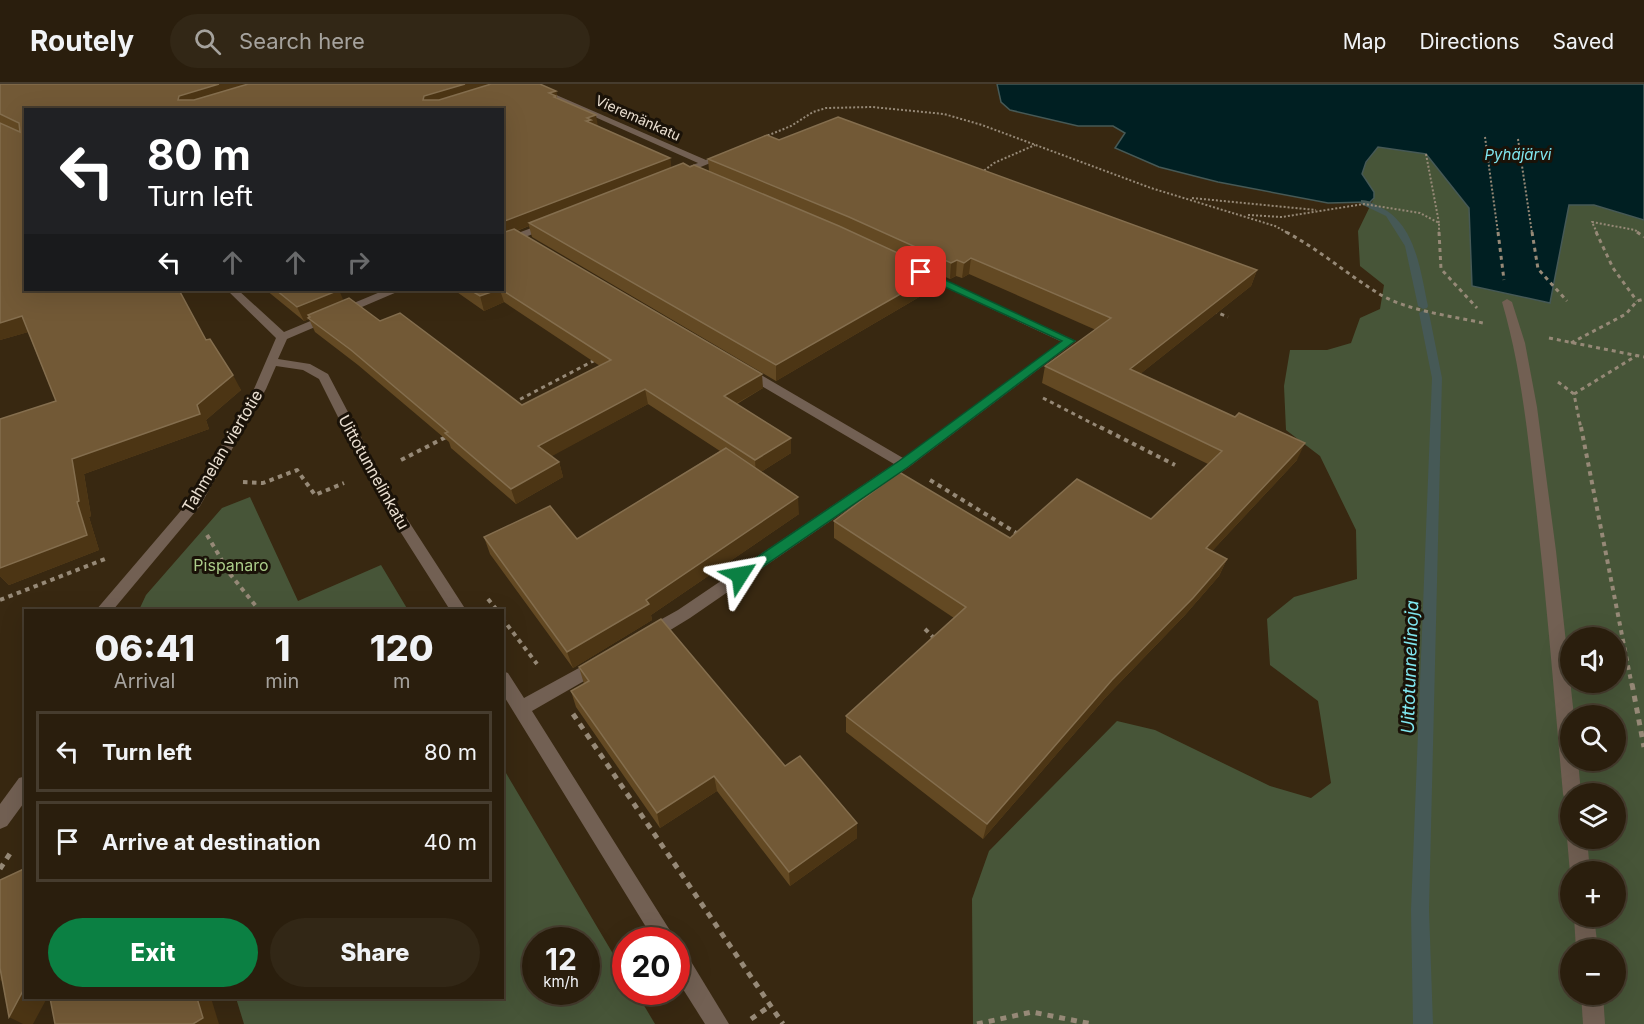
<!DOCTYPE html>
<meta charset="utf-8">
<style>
:root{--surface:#2a1e0d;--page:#322716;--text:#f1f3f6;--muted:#a5a29d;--line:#463c2e;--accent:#0b8043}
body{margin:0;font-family:Inter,sans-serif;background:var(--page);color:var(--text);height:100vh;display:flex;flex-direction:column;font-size:22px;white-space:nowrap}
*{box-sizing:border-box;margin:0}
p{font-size:20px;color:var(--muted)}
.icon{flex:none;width:33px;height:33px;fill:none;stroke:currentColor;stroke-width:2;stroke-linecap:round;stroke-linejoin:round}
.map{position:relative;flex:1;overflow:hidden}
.panel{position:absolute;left:24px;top:525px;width:480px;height:390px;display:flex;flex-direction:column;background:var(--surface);border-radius:0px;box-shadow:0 6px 24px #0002,0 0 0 2px var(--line)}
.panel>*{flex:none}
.top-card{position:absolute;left:24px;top:24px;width:480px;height:183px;border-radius:0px;box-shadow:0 6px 24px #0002,0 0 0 2px var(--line);background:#202124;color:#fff;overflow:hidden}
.fabs{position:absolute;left:1560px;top:543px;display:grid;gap:12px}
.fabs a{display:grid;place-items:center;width:66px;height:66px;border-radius:50%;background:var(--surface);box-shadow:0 6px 24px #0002,0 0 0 2px var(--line);font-size:30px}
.speed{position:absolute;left:522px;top:843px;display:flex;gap:12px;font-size:30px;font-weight:700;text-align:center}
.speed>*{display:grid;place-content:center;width:78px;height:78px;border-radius:50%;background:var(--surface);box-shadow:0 6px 24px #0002,0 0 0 2px var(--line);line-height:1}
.speed small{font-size:15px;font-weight:400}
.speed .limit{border:9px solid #d22;background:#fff;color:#111}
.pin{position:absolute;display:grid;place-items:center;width:51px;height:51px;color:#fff;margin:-26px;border-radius:12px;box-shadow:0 3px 9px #0006}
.me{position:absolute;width:66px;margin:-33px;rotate:56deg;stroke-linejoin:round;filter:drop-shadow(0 0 4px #0008)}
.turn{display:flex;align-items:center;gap:21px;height:126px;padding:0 24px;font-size:27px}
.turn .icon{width:78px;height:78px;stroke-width:2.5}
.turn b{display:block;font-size:42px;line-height:51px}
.lanes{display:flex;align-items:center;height:57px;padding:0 24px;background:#0003;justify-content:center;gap:30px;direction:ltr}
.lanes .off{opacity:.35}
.eta{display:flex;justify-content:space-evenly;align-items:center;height:102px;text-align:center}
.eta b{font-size:36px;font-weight:800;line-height:42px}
.cta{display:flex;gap:12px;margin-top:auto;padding:12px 24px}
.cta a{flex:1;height:69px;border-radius:36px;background:var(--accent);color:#fff;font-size:24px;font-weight:800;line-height:69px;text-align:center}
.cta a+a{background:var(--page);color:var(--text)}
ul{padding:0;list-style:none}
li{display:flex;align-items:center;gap:18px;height:81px;margin:0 12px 9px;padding:0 12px;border:3px solid var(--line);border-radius:0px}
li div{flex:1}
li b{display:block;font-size:22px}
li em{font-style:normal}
header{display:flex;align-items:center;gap:36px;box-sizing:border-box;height:84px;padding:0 30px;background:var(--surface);border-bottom:2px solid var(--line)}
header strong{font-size:28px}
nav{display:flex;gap:33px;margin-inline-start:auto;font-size:21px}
.search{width:420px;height:54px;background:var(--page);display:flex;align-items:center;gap:15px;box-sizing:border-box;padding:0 21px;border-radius:33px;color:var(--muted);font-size:22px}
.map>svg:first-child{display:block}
</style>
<header>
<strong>Routely</strong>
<div class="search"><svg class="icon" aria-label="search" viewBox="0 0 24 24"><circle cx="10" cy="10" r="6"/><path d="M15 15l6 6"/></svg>Search here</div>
<nav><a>Map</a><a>Directions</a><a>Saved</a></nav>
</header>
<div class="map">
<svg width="1644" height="940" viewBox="0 0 1644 940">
<rect width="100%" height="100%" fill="#382811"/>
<g fill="#475538" fill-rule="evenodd">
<path d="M1378 63 1426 70 1469 124 1472 202 1568 121H1594L1644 136V940H973L972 815 989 767 1117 637 1155 646 1270 702 1311 714 1331 699 1318 617 1270 581 1267 535 1294 513 1357 495 1356 446 1320 372 1286 346 1284 302 1290 266H1327L1351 259 1360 234 1380 225 1384 201 1360 182 1358 147 1374 114V108L1362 90 1366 79ZM1570 554H1616V598H1570ZM1570 632H1616V676H1570ZM1570 710H1616V754H1570ZM1570 788H1616V832H1570ZM1570 866H1616V910H1570Z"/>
<polygon points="250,413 298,517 381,481 408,526 139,526 146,511 222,424"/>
<path d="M503 684 625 890 626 908H636L655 940H244L236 914H502ZM536 856H586V908H536Z"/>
</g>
<polygon fill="#001f22" stroke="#465956" stroke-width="1.5" points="997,0 1644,0 1644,136 1594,121 1569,121 1550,219 1472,202 1469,124 1426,70 1378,63 1366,78 1362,90 1374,108 1374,114 1370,118 1328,119 1218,98 1159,83 1115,64 1125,49 1113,42 1078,42 1010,26 1001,18"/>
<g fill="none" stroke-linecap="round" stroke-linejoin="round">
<g fill="#465956" fill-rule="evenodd">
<path d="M1361 116C1368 116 1372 119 1378 122 1416 139 1420 186 1428 222L1427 224 1423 225 1418 222 1405 162 1386 132 1361 120Z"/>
<polygon points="1424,226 1429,229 1442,294 1429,826 1433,940 1413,940 1411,826 1432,294 1419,229"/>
</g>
<g stroke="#968977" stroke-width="2" stroke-dasharray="2 2" stroke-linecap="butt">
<polyline points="764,53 791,42 813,28 826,24 872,23 944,30 982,41 1151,104 1275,142 1288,149"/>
<polyline points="1485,53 1498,149"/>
<polyline points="1518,55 1532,149"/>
<polyline points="1426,70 1439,139"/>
<polyline points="981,89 994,79 1035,61"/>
<polyline points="1192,114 1316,126"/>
<polyline points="1248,131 1282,133 1364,120 1420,129 1439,139 1439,149"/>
<polyline points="1597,149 1592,138 1635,146 1639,149"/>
</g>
<g stroke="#968977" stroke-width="3" stroke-dasharray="4 4" stroke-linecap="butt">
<path d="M1286 148C1320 166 1348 191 1381 211 1409 227 1452 232 1483 239"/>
<polyline points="1439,148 1441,185 1477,224"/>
<polyline points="1498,148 1504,196"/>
<polyline points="1532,148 1538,185 1567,217"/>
<polyline points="1596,148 1613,184 1637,217"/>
<polyline points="1637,148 1644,153"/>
<polyline points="1213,227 1228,233"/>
<polyline points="1549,254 1644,273"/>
<polyline points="1571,259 1626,230 1637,217 1644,215"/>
<polyline points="1558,298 1574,310 1581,345"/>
<polyline points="1574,310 1636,272"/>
<polyline points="1043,314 1103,345"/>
<polyline points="513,319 597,275"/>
</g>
<g stroke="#968977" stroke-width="4" stroke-dasharray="4.5 4.5" stroke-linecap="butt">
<polyline points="1100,343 1175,381"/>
<polyline points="1581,343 1632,602"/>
<polyline points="401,376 448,352"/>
<polyline points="930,396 1018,450"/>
<polyline points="243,398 263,399 297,386 315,411 344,399"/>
<polyline points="207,451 230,490 259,526"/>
<polyline points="488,515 497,526"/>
<polyline points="0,516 105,475"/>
<polyline points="502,534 537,580"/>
<polyline points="925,545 935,555"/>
</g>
<g stroke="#968977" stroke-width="5" stroke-dasharray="6 6" stroke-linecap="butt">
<polyline points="1632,600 1644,663"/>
<polyline points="573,630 783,940"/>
<polyline points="0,785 11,768"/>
<polyline points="751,935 770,922"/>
<polyline points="977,940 1032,928 1092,940"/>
</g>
<g fill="#726053" fill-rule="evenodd">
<polygon points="521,0 531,0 706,76 726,68 730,71 681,91 675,91 675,87 698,79"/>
<polygon points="550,137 555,140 553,142 502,162 502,155"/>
<polygon points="921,185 1076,257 909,383 690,534 654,556 648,557 642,556 640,551 642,546 678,526 894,380 741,290 741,284 749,284 903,374 1062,258 917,190 916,188"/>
<polygon points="227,206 238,206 284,248 385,206 398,206 397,208 287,255 278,275 310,280 328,290 391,410 466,526 450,526 377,411 319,295 303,286 276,282 266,305 200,422 113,526 96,526 190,416 254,305 276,254"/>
<path d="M1507 215 1512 218 1525 259 1537 323 1556 467 1574 632H1570V676H1578L1581 710H1570V718L1565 716 1563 710C1554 609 1546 507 1534 406 1527 343 1520 279 1502 218Z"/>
<polygon points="599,573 605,575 607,580 605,585 532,627 676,856 654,856 502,609 502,587 508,589 524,614"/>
<polygon points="26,692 26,716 7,742 0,745 0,720 19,694"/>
<polygon points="1570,748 1570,754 1587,754 1590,788 1570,789 1567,754"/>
<polygon points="1574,832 1594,832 1598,866 1576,866"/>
<polygon points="676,863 684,866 729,940 705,940 676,894"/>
<polygon points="1581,910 1603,910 1605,940 1583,940"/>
</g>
</g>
<g fill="#634923">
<polygon points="0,0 556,7 557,14 598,42 670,74 671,84 690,83 709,87 708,75 779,56 1257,186 1251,202 1140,290 1297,376 1212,467 1227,475 1219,492 1185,531 1106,613 983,755 846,648 846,632 954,534 834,454 834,437 1010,454 1151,435 1208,380 1042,299 1045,282 1096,246 969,190 962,194 956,192 950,195 939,190 938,202 776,297 532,153 529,142 517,147 763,304 737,320 791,354 791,369 761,388 799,430 651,531 652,536 573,584 490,470 484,453 577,455 720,367 648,320 551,372 559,378 563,393 516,420 451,364 449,358 358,281 315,248 309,235 304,237 266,206 338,206 343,217 522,321 600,282 504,218 484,227 454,206 502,206 502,26 26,26 26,206 207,256 241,306 206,336 209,345 84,390 91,432 89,433 99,466 9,501 0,492 0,335 56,317 28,248 0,256"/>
<polygon points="579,583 857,739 857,754 790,802 717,707 660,744 576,623 571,607 584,600"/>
</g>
<g fill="#4c3514">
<polygon points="219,0 262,0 184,26 178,16 179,12"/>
<polygon points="465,0 506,0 427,24 423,16 424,12"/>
<polygon points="556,7 559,24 549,9"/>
<polygon points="596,31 598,43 588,49 587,34"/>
<polygon points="670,74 672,87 529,139 529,142 502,152 502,138"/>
<polygon points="971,174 969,190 962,194 964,179"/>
<polygon points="957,176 956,192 950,195 951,179"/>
<polygon points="1257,186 1251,202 1125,302 1130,285"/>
<polygon points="939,188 938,202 776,297 776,281"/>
<polygon points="339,206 345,220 308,231 309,235 304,237 297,223"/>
<polygon points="497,206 500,206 504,218 484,227 480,212"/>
<polygon points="22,232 32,247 0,256 0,239"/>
<polygon points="762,290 763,304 725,326 724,312"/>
<polygon points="233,291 241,306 206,336 209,345 84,390 91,432 89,433 99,466 9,501 0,492 0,484 72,375 197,321"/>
<polygon points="645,305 648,320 543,377 538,362"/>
<polygon points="791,354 791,369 756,391 755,376"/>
<polygon points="1305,359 1297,376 1199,481 1206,464"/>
<polygon points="559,378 563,393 516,420 511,405"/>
<polygon points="798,413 799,430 651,531 652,536 573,584 567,568 646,516"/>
<polygon points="1227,475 1219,492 1185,531 1106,613 983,755 987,740 1112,596"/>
<polygon points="714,692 717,707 660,744 657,729"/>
<polygon points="857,739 857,754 790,802 789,788"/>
<polygon points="0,884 11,902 0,896"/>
<polygon points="26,901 26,914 47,914 33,940 23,940 9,933"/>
<polygon points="197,914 211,914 219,940 193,940"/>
</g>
<g fill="#725936" stroke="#846e4e" stroke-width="1.5">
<polygon points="0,0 219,0 179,12 178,16 194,16 248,0 465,0 424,12 423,16 439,16 491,0 540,0 556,7 549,9 556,12 554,13 596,31 587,34 591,36 586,37 670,74 502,138 502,26 26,26 26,206 179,206 206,256 210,255 233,291 197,321 200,330 72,375 79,417 77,418 87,451 0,484 0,335 56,317 22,232 0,239 0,39 20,48 19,39 0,30"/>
<polygon points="838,33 1257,186 1130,285 1235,333 1239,329 1305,359 1206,464 1227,475 1193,514 1112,596 987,740 846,632 966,523 834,437 899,388 1010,454 1077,395 1151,435 1222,367 1045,282 1111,234 971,174 964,179 957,176 951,179 849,133 708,75 767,51 779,56"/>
<polygon points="683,79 690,83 694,81 839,142 939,188 776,281 529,139"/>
<polygon points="514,145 762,290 724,312 791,354 755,376 645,305 538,362 559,378 511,405 445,349 448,348 351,266 308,234 310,233 308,231 349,214 380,237 400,229 522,321 611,276 502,206 502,149"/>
<polygon points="276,206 339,206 297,223"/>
<polygon points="470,206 497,206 480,212"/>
<polygon points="726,364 798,413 646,516 649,520 567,568 484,453 550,422 577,455"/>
<polygon points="661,535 785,682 800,672 857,739 789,788 714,692 657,729 571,607 589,597 579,583"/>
<polygon points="26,784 26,901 9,933 0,884 0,796"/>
<polygon points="50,914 197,914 203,934 193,940 55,940"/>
</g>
<polygon fill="#0b8043" stroke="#07532c" stroke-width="1.5" points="917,186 924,186 1075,257 908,383 745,495 735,495 733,491 735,488 899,377 1062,257 917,190"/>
<g text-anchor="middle" stroke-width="6" stroke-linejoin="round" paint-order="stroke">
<g font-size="14" fill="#eadfd1" stroke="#1a1208">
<text transform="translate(638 34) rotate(24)" y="5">Vieremänkatu</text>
</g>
<g font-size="15" font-style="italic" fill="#80e7f0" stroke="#1a1208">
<text x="1518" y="76">Pyhäjärvi</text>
</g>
<g font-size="16" fill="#eadfd1" stroke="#1a1208">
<text transform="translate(222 367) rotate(-59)" y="6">Tahmelan viertotie</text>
<text transform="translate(374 388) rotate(61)" y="6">Uittotunnelinkatu</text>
</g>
<g font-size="16" fill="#abcc89" stroke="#1a1208">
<text x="231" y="487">Pispanaro</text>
</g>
<g font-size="18" font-style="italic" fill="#80e7f0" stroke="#1a1208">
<text transform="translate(1410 583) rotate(-88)" y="6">Uittotunnelinoja</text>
</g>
</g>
</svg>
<div class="fabs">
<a><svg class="icon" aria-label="sound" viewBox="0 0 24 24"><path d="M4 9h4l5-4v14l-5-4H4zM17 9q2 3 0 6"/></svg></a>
<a><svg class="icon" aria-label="search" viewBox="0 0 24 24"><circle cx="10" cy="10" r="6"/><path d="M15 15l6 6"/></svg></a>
<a><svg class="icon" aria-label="layers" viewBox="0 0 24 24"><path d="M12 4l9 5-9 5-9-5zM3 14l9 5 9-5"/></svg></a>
<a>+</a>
<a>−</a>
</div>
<div class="speed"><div>12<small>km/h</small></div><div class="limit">20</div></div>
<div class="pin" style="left:921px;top:188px;background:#d93025"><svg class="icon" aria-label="arrive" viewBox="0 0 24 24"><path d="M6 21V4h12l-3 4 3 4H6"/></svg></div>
<svg class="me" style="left:740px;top:491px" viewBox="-20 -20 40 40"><path d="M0-17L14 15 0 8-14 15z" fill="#0b8043" stroke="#fff" stroke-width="4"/></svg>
<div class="top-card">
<div class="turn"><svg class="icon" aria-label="left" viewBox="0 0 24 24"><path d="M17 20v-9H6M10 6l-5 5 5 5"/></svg><div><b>80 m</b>Turn left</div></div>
<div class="lanes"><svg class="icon" aria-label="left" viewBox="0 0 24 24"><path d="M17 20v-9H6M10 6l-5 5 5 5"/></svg><svg class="icon off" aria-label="ahead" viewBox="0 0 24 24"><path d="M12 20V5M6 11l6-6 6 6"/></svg><svg class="icon off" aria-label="ahead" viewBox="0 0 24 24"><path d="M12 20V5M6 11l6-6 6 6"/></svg><svg class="icon off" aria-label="right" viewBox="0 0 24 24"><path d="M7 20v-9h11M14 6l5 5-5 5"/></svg></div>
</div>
<section class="panel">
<div class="eta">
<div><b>06:41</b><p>Arrival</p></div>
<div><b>1</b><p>min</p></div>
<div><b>120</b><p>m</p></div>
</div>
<ul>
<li><svg class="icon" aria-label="left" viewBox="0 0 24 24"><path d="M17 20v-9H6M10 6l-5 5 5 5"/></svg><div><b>Turn left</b></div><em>80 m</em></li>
<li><svg class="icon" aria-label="arrive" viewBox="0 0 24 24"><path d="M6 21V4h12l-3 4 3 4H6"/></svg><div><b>Arrive at destination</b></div><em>40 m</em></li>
</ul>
<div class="cta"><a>Exit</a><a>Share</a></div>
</section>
</div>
